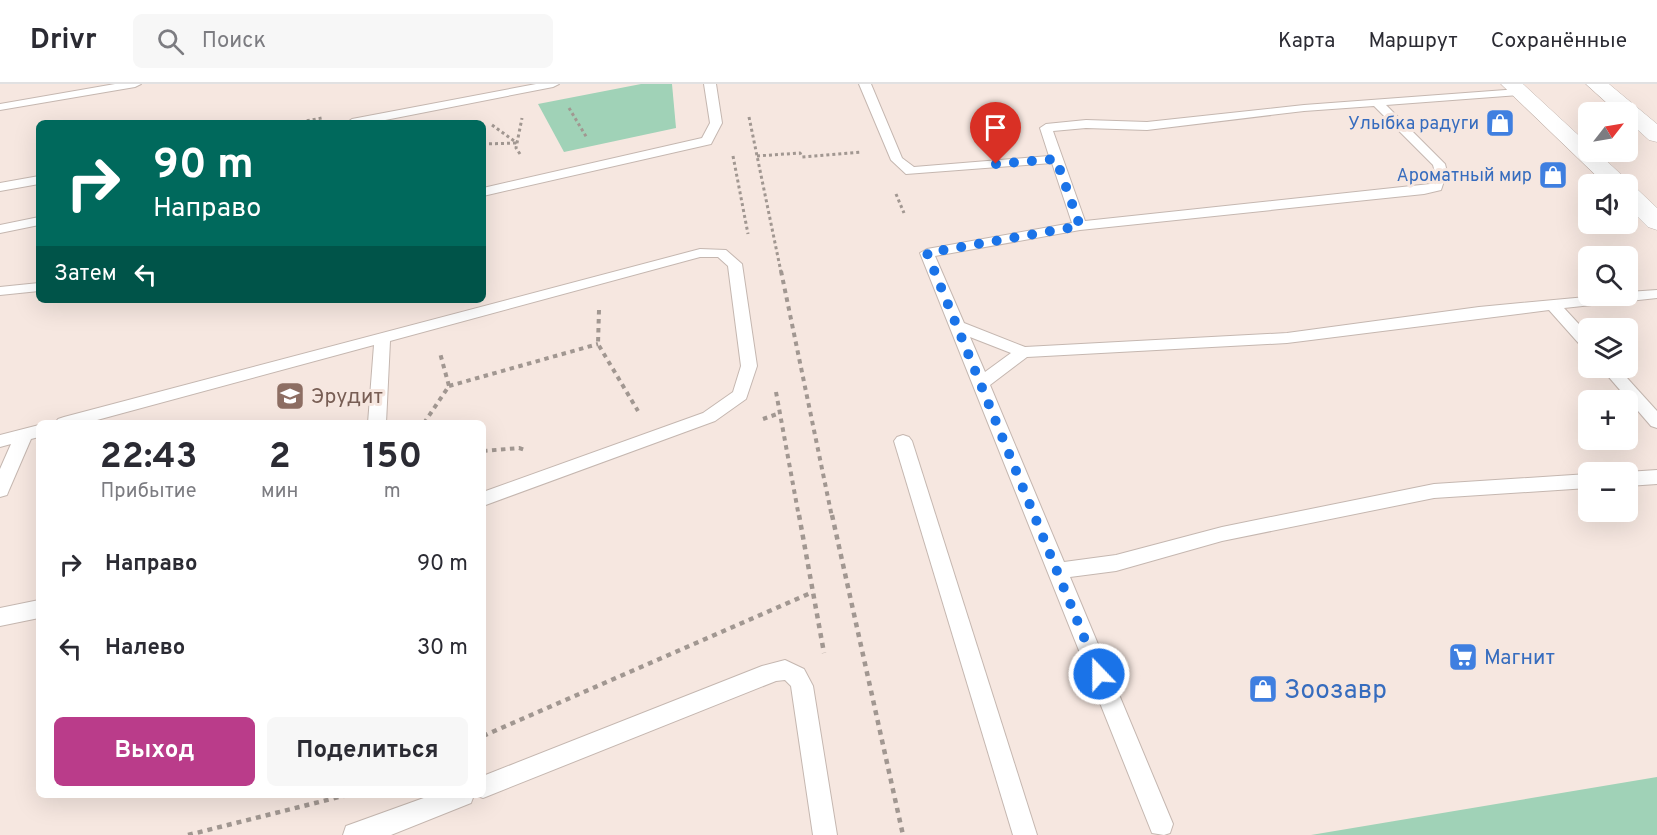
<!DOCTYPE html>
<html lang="ru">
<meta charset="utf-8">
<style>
:root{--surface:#fff;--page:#f7f7f7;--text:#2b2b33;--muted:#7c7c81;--line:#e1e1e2;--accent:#ba3c8a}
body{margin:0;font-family:Overpass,sans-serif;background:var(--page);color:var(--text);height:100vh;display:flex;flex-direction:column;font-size:22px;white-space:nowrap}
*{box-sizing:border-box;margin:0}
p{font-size:20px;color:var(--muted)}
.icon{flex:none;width:33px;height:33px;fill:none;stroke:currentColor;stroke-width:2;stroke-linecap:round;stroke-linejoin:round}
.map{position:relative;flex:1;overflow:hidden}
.panel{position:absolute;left:36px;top:336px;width:450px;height:378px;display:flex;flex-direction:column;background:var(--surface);border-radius:9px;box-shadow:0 6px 24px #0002}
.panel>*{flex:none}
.hud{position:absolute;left:36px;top:36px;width:450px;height:183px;border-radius:9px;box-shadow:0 6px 24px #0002;background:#00695c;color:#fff;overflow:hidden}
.needle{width:39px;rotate:59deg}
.controls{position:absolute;left:1578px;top:18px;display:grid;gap:12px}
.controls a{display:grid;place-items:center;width:60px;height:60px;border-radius:9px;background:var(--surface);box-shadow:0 6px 24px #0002;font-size:30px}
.pin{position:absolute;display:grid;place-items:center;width:51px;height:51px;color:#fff;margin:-62px -26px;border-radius:50% 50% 50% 0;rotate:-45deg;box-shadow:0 0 6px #0007}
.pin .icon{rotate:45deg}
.me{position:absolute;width:66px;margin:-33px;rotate:338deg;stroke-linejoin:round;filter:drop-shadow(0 0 4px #0008)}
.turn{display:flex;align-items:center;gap:21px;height:126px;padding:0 18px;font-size:27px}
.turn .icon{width:78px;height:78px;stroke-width:2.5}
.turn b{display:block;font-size:42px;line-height:51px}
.then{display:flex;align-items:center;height:57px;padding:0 18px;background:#0003;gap:12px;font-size:22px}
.eta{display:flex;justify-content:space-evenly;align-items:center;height:102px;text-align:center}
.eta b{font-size:36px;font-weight:700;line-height:42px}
.primary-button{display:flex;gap:12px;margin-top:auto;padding:12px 18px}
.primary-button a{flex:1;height:69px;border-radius:9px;background:var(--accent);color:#fff;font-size:24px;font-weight:700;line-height:69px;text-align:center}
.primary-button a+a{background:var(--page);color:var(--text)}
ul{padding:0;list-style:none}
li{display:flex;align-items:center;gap:18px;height:84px;padding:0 18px}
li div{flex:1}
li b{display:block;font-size:22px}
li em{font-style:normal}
header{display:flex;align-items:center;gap:36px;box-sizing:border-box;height:84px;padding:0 30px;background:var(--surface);border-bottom:2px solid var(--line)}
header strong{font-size:28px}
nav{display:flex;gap:33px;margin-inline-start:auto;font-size:21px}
.search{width:420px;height:54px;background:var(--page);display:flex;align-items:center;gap:15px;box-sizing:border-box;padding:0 21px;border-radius:9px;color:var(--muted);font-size:22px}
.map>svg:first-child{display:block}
</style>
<header>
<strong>Drivr</strong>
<div class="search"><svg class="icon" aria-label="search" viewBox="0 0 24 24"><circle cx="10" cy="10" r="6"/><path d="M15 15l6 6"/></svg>Поиск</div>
<nav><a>Карта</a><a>Маршрут</a><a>Сохранённые</a></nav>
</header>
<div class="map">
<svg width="1657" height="751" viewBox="0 0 1657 751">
<rect width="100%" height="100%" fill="#f6e7e0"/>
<g fill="#a0d2b7">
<polygon points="641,0 672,0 676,44 564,68 538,20"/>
<polygon points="1657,693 1657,751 1311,751"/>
</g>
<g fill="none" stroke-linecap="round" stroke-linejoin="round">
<g stroke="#c5b7b0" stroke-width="2">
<g id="lane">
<polygon points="115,0 141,0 135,3 0,26 0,20"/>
<polygon points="536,0 559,0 553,3 370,39 346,39 352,35"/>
<polygon points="704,0 716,0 722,39 711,60 483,112 483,104 702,54 710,39"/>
<path d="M859 0H871L902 74 914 83 1049 72 1040 44 1046 40 1086 36 1147 38 1304 21 1519 5 1525 8 1519 11 1386 21 1445 80 1447 88 1441 106 1424 110 1080 146 935 172 964 239 1025 263 1287 249 1479 223 1597 212H1628V208L1657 206V214L1564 224 1588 250V264L1582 263 1549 226 1287 259 1027 273 990 301 1064 478 1116 471 1222 443 1434 400 1588 390V404L1434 414 1222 457 1116 487 1070 493 1173 740 1170 749 1164 751 1152 749 920 169 927 165 1072 139 1052 79 906 90 891 76ZM1374 22 1433 81 1435 88 1430 100 1085 137 1053 47 1086 44 1147 46 1304 27ZM970 253 1011 269 985 288Z"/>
<polygon points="39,92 39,100 0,107 0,99"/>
<polygon points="39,133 39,141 0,149 0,141"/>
<polygon points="700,165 726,166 742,180 757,282 746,315 715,337 483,422 483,408 703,329 733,308 741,282 728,182 718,173 700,173 390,257 386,339 368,339 374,261 86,339 55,339 58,335 64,333"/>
<polygon points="39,199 39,207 0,211 0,203"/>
<polygon points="1601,284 1618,284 1657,327 1657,344 1651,342"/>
<polygon points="39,341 39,353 31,355 9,406 7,411 0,413 0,385 11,360 0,363 0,351"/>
<polygon points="903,351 909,353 912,357 1037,751 1013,751 894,357 897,353"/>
<polygon points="1657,386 1657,400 1628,402 1627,388"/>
<polygon points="39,516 39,534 0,542 0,524"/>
<polygon points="785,576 804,585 813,602 837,751 813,751 791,602 785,596 776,597 483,714 475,711 483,711 483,692 762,582"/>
<polygon points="432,711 474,711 471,719 391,751 343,751 346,742"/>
</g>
</g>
<g stroke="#c5b7b0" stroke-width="1">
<g id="street">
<polygon points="1501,0 1523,0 1588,60 1588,68 1597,68 1626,95 1630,100 1628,103 1637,105 1657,124 1657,146 1648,143 1628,123 1628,100 1605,100"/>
<polygon points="1586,0 1609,0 1657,40 1657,58 1649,56 1628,37 1628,28 1617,28"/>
</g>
</g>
<g stroke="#a19791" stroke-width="3" stroke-dasharray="3 3" stroke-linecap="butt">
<polyline points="569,24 587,54"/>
<polyline points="749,33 781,188"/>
<polyline points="295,39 322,34"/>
<polyline points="492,41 517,59"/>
<polyline points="483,60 517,59"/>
<polyline points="520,70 516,64 522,34"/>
<polyline points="733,72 748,150"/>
<polyline points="757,72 800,69 802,73 861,68"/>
<polyline points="896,110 904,129"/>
</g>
<g stroke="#a19791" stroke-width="4" stroke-dasharray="4.5 4.5" stroke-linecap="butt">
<polyline points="781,187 832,433"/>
<polyline points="599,226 598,260 638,327"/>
<polyline points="449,302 598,260"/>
<polyline points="776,308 799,433"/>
<polyline points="763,335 780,329"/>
<polyline points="424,339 449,302 440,269"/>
<polyline points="483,367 519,364 525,366"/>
</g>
<g stroke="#a19791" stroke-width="4.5" stroke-dasharray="5 5" stroke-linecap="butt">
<polyline points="799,431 824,569"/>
<polyline points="832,431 903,751"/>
<polyline points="483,652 813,508"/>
<polyline points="188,751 347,711"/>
</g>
<use href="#lane" fill="#fff" fill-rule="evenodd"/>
<use href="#street" fill="#fff" fill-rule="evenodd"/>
</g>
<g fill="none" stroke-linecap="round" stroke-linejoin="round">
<polyline stroke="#1a73e8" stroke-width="10" stroke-dasharray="0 18" points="996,80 1056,75 1080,142 927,169 1099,590"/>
</g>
<defs>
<g id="shop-square" transform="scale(1.5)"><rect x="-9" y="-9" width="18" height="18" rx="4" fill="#3f7fe0" stroke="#f6e7e0"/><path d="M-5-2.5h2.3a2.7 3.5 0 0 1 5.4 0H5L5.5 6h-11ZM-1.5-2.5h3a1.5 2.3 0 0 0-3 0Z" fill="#fff"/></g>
<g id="school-square" transform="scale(1.5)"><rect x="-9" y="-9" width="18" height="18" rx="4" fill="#8d6e63" stroke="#f6e7e0"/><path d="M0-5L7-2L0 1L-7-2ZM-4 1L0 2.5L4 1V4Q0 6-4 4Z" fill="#fff"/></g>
<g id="supermarket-square" transform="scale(1.5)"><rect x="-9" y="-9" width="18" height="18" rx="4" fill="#3f7fe0" stroke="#f6e7e0"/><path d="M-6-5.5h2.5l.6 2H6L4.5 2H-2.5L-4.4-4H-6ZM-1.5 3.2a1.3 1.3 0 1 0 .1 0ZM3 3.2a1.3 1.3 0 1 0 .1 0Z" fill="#fff"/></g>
</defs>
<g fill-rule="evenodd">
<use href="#shop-square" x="1500" y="39"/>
<use href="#shop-square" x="1553" y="91"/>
<use href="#school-square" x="290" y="312"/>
<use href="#supermarket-square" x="1463" y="573"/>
<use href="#shop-square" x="1263" y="605"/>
</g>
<g text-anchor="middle" stroke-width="6" stroke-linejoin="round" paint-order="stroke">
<g font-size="18" fill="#366cbe" stroke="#f6e7e0" text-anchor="end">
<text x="1479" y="45">Улыбка радуги</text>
<text x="1532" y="97">Ароматный мир</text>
</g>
<g font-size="21" fill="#785e54" stroke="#f6e7e0" text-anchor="start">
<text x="311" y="319">Эрудит</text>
</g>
<g font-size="21" fill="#366cbe" stroke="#f6e7e0" text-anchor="start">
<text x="1484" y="580">Магнит</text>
</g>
<g font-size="26" fill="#366cbe" stroke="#f6e7e0" text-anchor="start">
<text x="1284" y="614">Зоозавр</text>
</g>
</g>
</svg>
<div class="controls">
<a><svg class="needle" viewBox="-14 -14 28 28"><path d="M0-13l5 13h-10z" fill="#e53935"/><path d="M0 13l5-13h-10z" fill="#7c7c81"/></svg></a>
<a><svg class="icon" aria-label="sound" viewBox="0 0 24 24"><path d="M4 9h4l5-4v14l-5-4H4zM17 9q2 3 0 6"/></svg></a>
<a><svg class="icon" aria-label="search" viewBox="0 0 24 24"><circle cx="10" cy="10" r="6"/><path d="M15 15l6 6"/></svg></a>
<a><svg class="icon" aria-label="layers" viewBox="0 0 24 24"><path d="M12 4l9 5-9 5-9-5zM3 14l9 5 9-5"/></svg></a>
<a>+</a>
<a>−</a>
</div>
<div class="pin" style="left:996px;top:80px;background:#d93025"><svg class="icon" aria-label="arrive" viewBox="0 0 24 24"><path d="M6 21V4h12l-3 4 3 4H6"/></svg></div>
<svg class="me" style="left:1099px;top:590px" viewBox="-20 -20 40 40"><circle r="17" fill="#1a73e8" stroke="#fff" stroke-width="3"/><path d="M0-11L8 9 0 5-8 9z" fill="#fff"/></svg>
<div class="hud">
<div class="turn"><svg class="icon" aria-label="right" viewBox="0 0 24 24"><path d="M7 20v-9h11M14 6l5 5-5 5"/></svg><div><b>90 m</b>Направо</div></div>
<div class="then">Затем<svg class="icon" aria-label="left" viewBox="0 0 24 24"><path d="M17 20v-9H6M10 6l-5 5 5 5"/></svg></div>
</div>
<section class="panel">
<div class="eta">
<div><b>22:43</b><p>Прибытие</p></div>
<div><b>2</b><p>мин</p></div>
<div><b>150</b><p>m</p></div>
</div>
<ul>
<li><svg class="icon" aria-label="right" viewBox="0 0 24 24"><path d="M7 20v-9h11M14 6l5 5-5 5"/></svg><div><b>Направо</b></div><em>90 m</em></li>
<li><svg class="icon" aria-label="left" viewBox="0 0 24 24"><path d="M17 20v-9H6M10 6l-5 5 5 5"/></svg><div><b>Налево</b></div><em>30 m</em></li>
</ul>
<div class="primary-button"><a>Выход</a><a>Поделиться</a></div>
</section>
</div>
